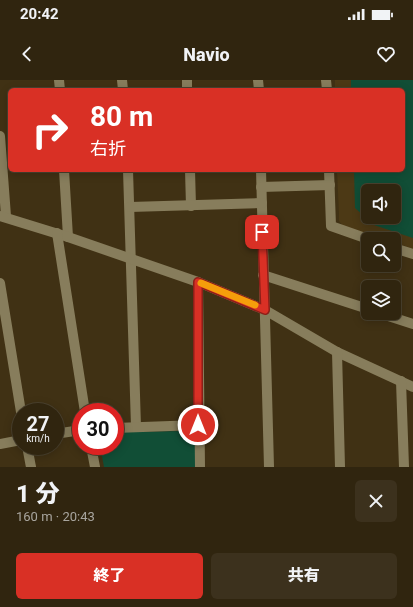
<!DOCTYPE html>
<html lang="ja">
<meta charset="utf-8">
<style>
:root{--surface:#30250f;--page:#3c311d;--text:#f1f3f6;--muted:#a8a59e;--line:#4b422f;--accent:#d93025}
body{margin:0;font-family:Roboto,"Noto Sans JP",sans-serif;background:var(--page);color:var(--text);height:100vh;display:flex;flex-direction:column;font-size:15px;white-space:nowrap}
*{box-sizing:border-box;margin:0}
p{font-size:13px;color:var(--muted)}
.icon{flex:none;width:22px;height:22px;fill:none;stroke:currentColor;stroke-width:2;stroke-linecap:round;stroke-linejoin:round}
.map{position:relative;height:387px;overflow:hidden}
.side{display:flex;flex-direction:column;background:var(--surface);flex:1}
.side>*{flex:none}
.top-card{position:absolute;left:8px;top:8px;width:397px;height:84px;border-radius:6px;box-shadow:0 2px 10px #0003,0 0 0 1px var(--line);background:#d93025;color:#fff;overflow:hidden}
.buttons{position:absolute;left:361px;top:104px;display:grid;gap:8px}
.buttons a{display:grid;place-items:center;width:40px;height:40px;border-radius:6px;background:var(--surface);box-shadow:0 2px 10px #0003,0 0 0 1px var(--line);font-size:20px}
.speed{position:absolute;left:12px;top:323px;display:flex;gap:8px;font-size:20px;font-weight:700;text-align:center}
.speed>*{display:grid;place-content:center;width:52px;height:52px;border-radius:50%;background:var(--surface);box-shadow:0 2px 10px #0003,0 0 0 1px var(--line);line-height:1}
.speed small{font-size:10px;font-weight:400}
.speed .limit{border:6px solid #d22;background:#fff;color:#111}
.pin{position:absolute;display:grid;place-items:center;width:34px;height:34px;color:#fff;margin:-17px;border-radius:8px;box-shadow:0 2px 6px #0006}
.me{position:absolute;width:44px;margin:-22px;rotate:0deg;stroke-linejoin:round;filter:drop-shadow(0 0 3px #0008)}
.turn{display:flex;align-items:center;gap:14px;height:84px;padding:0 16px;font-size:18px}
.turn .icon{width:52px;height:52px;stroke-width:2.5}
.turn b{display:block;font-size:28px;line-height:34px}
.round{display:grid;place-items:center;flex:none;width:42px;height:42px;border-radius:6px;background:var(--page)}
.head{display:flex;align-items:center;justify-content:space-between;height:68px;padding:0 16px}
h1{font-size:24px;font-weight:800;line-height:30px}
.cta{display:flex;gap:8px;margin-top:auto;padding:8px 16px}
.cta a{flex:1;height:46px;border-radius:6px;background:var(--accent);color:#fff;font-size:16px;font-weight:800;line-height:46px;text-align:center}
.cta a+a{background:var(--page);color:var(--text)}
.status{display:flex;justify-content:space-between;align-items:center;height:28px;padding:0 20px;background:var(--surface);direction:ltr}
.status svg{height:11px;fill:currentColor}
header{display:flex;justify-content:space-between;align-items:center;height:52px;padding:0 16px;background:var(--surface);font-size:18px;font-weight:800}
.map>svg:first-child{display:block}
</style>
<div class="status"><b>20:42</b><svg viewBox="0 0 49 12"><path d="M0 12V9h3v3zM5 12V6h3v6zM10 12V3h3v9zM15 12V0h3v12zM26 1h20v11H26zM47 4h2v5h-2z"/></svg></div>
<header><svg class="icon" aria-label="back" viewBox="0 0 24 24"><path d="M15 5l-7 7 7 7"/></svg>Navio<svg class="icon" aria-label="heart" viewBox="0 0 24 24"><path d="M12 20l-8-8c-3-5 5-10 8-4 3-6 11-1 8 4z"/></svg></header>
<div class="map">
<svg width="413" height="387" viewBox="0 0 413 387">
<rect width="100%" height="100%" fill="#403114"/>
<path fill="#4c3915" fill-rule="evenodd" d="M335 0H413V169L394 162V159H383L343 146 339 141V134L337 90H403V10H335ZM368 111H394V137H368Z"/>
<g fill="#114e36" fill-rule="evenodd">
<path d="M351 0H413V158L374 145 355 128 354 90H403V10H351ZM368 111H394V137H368Z"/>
<polygon points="187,351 195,357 195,387 104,387 100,366 115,366 115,352"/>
</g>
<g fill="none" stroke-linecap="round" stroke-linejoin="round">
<g stroke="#877d5c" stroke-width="10">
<polyline points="59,0 60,10"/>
<polyline points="122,0 123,10"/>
<polyline points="187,0 187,10"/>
<polyline points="258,0 259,10"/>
<polyline points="326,0 327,10"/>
<polyline points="0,56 6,136"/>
<polyline points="64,90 68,157"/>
<polyline points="128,90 136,347"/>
<polyline points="190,90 191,126"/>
<polyline points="261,90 269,387"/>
<polyline points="329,90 331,146 368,159"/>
<polyline points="261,107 330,105"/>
<polyline points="130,127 262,123"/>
<polyline points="0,136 68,157 198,202 265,230 337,272 413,307"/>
<polyline points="57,153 85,332"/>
<polyline points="394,168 413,174"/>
<polyline points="263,195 368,229"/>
<polyline points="198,202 200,387"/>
<polyline points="0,203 21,332"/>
<polyline points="379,233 413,244"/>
<polyline points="337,272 340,387"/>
<polyline points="401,301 404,387"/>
<polyline points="115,348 198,345"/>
<polyline points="55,354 81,350"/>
<polyline points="0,364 21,360"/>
<polyline points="27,366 31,387"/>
<polyline points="91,366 95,387"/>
</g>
</g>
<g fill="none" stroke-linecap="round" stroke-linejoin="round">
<g stroke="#8d1f18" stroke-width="10">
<polyline id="route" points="198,345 198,202 265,230 262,152"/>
</g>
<use href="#route" stroke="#d93025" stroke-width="7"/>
<polyline stroke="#f59e0b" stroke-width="7" points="201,203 255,225"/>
</g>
</svg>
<div class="buttons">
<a><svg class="icon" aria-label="sound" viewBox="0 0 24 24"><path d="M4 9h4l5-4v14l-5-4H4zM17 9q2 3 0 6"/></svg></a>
<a><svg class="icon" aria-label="search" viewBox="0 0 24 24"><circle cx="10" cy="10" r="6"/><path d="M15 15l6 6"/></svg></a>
<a><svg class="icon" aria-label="layers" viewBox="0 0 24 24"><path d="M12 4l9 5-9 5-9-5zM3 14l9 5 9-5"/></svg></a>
</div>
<div class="speed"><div>27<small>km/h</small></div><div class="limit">30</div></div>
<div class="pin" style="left:262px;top:152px;background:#d93025"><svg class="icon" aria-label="arrive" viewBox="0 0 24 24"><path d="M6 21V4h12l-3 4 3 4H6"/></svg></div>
<svg class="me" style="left:198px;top:345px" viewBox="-20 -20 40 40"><circle r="17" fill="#d93025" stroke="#fff" stroke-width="3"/><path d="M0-11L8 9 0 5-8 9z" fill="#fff"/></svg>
<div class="top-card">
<div class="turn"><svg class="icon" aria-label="right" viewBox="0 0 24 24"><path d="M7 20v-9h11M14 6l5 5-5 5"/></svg><div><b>80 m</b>右折</div></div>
</div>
</div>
<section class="side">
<div class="head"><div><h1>1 分</h1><p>160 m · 20:43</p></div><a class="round"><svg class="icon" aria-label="close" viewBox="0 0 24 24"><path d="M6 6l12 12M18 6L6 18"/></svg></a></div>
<div class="cta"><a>終了</a><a>共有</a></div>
</section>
